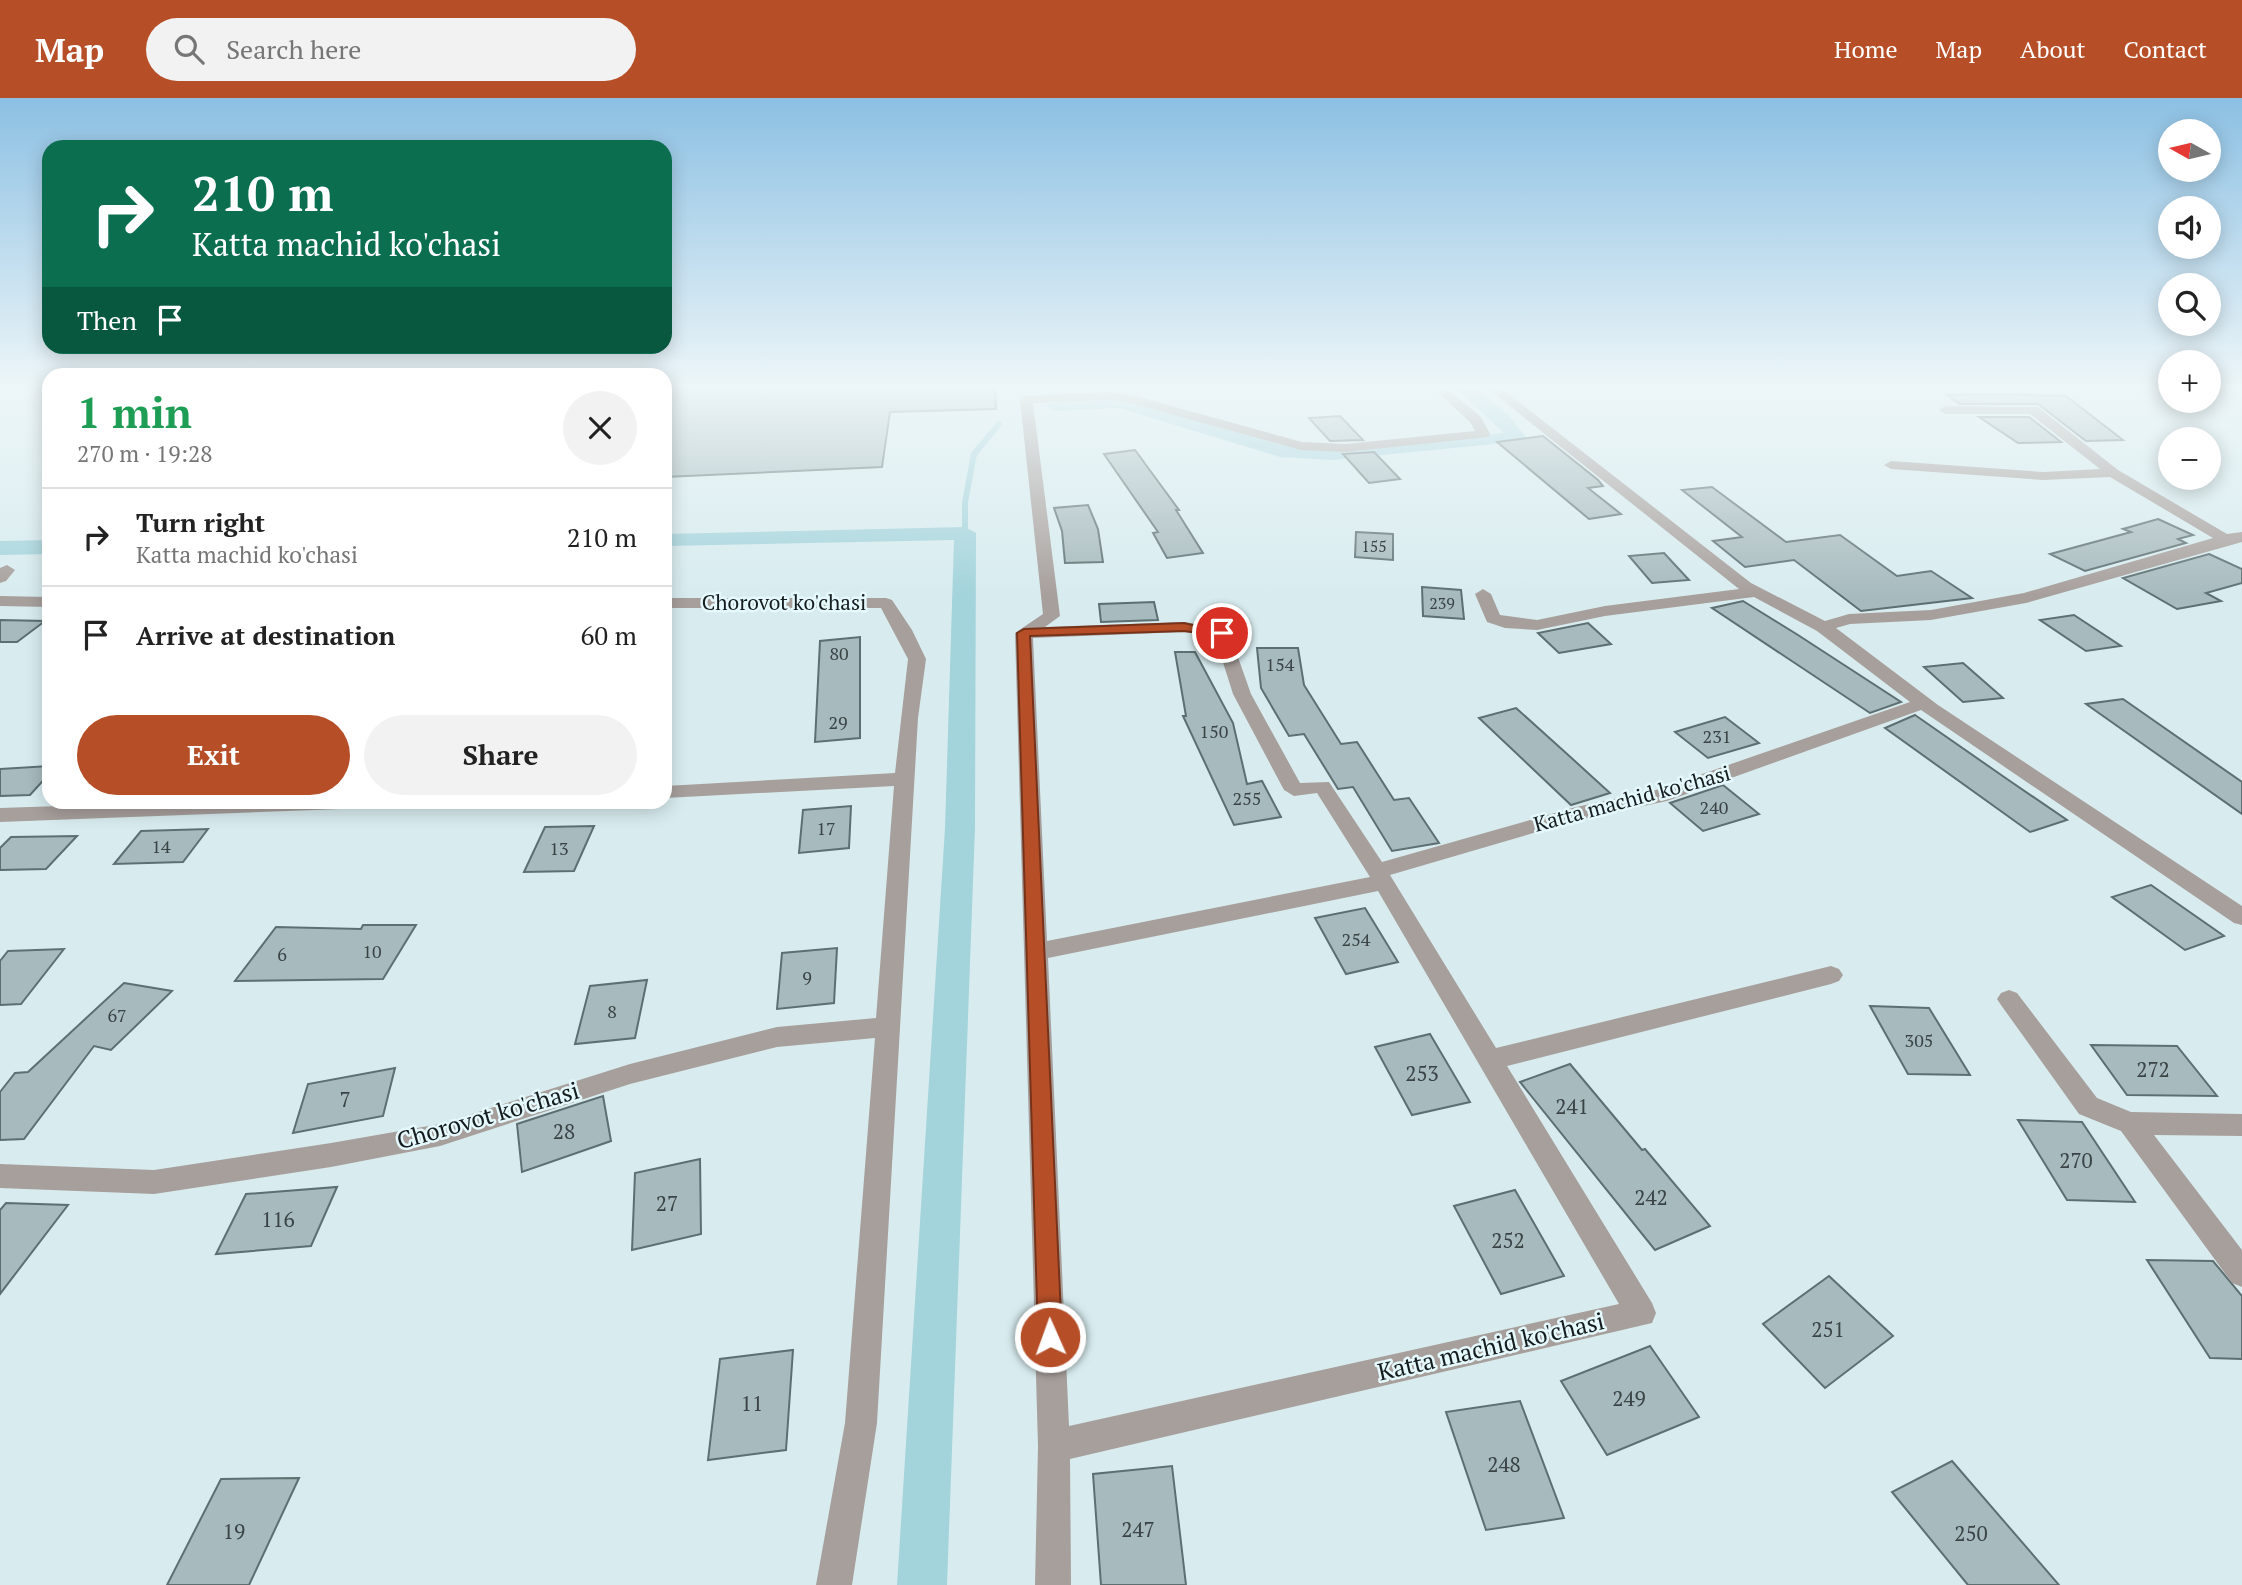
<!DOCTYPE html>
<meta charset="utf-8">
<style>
:root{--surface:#fff;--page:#f2f2f2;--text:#222;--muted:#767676;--line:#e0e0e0;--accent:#b64f28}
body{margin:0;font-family:"PT Serif",serif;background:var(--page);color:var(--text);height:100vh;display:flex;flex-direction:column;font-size:26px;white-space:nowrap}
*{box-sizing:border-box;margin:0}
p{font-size:23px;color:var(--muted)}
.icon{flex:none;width:38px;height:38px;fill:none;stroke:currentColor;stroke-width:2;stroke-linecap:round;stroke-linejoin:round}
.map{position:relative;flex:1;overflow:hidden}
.side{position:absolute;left:42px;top:270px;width:630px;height:441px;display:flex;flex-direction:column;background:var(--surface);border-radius:21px;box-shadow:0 4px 18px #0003}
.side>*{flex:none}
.banner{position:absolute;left:42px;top:42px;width:630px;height:214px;border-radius:21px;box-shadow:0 4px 18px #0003;background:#0b6e4f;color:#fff;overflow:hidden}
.needle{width:46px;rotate:278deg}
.tools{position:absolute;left:2158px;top:21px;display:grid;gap:14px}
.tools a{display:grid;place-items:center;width:63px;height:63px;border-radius:50%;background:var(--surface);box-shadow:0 4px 18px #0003;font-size:35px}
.pin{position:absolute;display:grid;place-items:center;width:60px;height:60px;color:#fff;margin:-30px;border:4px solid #fff;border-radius:50%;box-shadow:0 2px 7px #0007}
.me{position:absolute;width:77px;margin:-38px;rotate:358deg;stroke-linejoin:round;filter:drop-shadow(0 0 5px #0008)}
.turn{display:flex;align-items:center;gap:24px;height:147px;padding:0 35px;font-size:32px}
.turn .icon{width:91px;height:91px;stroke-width:2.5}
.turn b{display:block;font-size:49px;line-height:60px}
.then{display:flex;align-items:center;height:66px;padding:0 35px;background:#0003;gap:14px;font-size:26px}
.round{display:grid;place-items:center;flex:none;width:74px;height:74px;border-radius:37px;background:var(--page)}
.overview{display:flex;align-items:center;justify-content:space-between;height:119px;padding:0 35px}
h1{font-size:42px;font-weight:800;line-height:52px;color:#1e9e55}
.action{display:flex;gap:14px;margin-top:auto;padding:14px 35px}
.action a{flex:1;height:80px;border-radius:42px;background:var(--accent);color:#fff;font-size:28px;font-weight:800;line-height:80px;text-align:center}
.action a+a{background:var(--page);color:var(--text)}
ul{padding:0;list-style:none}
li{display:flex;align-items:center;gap:21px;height:98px;padding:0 35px;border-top:2px solid var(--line)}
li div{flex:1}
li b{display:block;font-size:26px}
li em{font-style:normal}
header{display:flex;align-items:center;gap:42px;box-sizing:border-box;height:98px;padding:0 35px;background:var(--accent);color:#fff}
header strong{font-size:33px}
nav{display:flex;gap:38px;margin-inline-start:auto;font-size:24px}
.search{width:490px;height:63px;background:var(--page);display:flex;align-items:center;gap:18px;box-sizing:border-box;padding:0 24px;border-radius:38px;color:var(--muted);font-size:26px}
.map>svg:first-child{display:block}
</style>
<header>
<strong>Map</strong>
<div class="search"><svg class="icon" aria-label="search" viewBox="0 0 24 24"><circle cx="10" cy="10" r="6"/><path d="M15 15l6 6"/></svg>Search here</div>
<nav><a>Home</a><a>Map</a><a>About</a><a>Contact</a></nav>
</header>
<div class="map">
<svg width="2242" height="1487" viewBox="0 0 2242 1487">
<rect width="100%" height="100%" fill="#d8ecef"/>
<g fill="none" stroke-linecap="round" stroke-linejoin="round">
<polyline stroke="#a3d3db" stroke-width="6" points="965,435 965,404 974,356 999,326"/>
<g fill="#a3d3db" fill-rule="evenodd">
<polygon points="1456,290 1476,290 1509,318 1526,339 1524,343 1332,362 1280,359 1119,310 1055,313 1046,308 1055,303 1120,300 1281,347 1332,350 1504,335"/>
<polygon points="965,429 976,435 975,730 947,1487 897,1487 945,730 954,442 665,448 665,436"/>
<polygon points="49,442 49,456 0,457 0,443"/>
</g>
</g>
<g fill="#a7babd" stroke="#5d6f71" stroke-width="2">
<polygon points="665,290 995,290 996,311 890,314 882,369 665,379"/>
<polygon points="1994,296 2066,298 2123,342 2086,343 2038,306 1960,306 1947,297"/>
<polygon points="1340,318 1363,342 1330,343 1309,320"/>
<polygon points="1979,319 2029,319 2061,344 2018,345"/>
<polygon points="1543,338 1598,382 1603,388 1588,390 1621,416 1589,421 1497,344"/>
<polygon points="1135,352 1179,412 1176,412 1203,455 1167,460 1153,435 1158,434 1104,356"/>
<polygon points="1374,354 1400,381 1369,385 1343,356"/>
<polygon points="1712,389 1786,444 1840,437 1897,478 1931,473 1972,500 1861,513 1794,462 1745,469 1713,443 1742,439 1682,392"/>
<polygon points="1088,407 1098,431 1103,464 1065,465 1062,433 1054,410"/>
<polygon points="2158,421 2193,437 2178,441 2186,445 2085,473 2050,456 2131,434 2123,431"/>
<polygon points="1356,434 1393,436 1393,462 1355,459"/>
<polygon points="1664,455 1689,482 1652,485 1629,458"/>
<polygon points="2209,456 2242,471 2242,485 2206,495 2221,503 2177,511 2123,480"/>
<polygon points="1422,489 1461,492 1464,521 1423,518"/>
<polygon points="1743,503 1798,537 1901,604 1870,615 1712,510"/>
<polygon points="1154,504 1158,522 1101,524 1099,506"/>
<polygon points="2074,517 2121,548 2086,553 2040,522"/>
<polygon points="0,522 45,523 17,544 0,544"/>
<polygon points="1588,525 1611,546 1559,555 1538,535"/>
<polygon points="860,539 860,640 815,644 820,543"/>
<polygon points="1257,550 1298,550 1304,587 1341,646 1357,644 1394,702 1409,700 1439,745 1392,753 1353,689 1338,691 1304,636 1289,638 1261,590"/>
<polygon points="1175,554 1195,554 1233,625 1247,686 1262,683 1281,719 1234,727 1183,618 1186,618"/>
<polygon points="1963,565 2003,600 1963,604 1924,569"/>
<polygon points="2123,601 2242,684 2242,716 2086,606"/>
<polygon points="1516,610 1566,655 1610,695 1571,707 1479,620"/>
<polygon points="1915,617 2007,681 2067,722 2030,734 1885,630"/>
<polygon points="1725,619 1759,645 1708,660 1675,634"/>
<polygon points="49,668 49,676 30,697 0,698 0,671"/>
<polygon points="1723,687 1759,716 1703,733 1670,705"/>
<polygon points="851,708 849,750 799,755 803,712"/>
<polygon points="594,728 574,773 524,774 545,729"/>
<polygon points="208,731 183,764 114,766 141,733"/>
<polygon points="77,738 46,771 0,772 0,750 11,739"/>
<polygon points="2151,787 2224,838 2185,852 2112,799"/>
<polygon points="1365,810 1398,864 1346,876 1315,820"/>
<polygon points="363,827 416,827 383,881 235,883 276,829 361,831"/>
<polygon points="837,850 834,905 777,911 782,855"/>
<polygon points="64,851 21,906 0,907 0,863 8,853"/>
<polygon points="647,882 635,940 575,946 590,888"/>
<polygon points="124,885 172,893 111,952 94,948 24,1041 0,1042 0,994 15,975 28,974"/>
<polygon points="1870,908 1929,910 1970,977 1908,976"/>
<polygon points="1430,936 1470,1004 1412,1017 1375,949"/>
<polygon points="2091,947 2177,948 2217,998 2127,997"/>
<polygon points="1570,966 1642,1052 1645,1051 1710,1128 1655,1152 1520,984"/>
<polygon points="395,970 383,1018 293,1035 308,986"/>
<polygon points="603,998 611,1043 522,1074 517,1026"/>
<polygon points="2018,1022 2082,1024 2135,1104 2067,1102"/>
<polygon points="700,1061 701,1136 632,1152 635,1075"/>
<polygon points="337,1089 311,1148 216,1156 246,1096"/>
<polygon points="1515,1092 1564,1178 1501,1196 1454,1108"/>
<polygon points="6,1105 68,1107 0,1196 0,1112"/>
<polygon points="2147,1162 2213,1163 2242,1198 2242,1261 2210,1260"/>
<polygon points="1829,1178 1893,1238 1825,1290 1763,1226"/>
<polygon points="1650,1248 1699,1319 1607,1357 1561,1283"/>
<polygon points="793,1252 786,1352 708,1362 720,1261"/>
<polygon points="1520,1303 1564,1420 1486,1432 1446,1314"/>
<polygon points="1952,1363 2059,1487 1968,1487 1892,1394"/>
<polygon points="1172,1368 1186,1487 1101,1487 1093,1376"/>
<polygon points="299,1380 249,1487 167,1487 221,1381"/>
</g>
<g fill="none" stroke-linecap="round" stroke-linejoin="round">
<g fill="#a79f9c" fill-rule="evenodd">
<path d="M1433 290H1446L1481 319 1490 336 1488 339 1346 354 1301 352 1131 305 1108 302 1033 305 1060 518 1045 529 1184 524 1228 531 1251 596 1300 685 1329 684 1382 764 1576 709 1656 692 1910 604 1817 533 1754 499 1605 518 1537 532 1505 530 1487 524 1475 496 1483 491 1491 496 1500 517 1537 522 1605 508 1739 491 1487 290H1501L1751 485 1825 523 1849 516 1931 512 2024 495 2213 440 2110 379 2043 382 1891 371 1884 367 1891 363 2043 374 2100 371 2030 316H1945L1939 312 1945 308 2038 309 2118 372 2227 436 2242 434V444L2026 505 1931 522 1850 526 1836 530 1938 607 2242 808V827L2234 825 1921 612 1667 703 1578 722 1390 777 1496 950 1831 868 1839 871 1843 877 1839 883 1831 886 1507 968 1652 1205 1656 1215 1652 1225 1070 1361 1071 1487H1035L1038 1348 1015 535 1043 516 1020 302 1026 298 1108 294 1132 297 1302 344 1346 346 1475 333 1470 324ZM1184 534 1215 539 1233 596 1284 692 1294 698 1317 695 1370 779 1047 843 1033 540ZM1378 793 1619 1206 1069 1328 1048 860Z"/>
<polygon points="7,467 15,472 6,483 0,485 0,470"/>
<polygon points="0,498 49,499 49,509 0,508"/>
<polygon points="665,500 886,500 892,502 912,532 926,561 918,620 877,1325 852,1487 816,1487 845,1325 875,940 777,949 630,986 440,1048 331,1069 154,1096 0,1090 0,1066 154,1072 331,1045 440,1026 630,966 777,929 876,920 894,688 665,700 665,688 895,675 908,561 881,510 665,510"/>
<polygon points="180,704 350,704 340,711 0,724 0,710"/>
<polygon points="2009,892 2017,895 2097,1000 2131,1014 2242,1016 2242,1038 2154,1037 2242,1152 2242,1189 2232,1185 2121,1033 2079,1016 2001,907 1997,901 2001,895"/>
</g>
</g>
<linearGradient id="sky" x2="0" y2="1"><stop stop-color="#8cc0e3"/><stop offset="0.58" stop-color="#edf6f8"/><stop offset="1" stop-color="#edf6f8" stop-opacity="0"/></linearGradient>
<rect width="2242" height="498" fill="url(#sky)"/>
<polygon fill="#b64f28" stroke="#76331a" stroke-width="2" points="1184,525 1228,535 1222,538 1184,533 1030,538 1062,1239 1058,1247 1050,1250 1042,1247 1038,1239 1017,535 1024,531"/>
<g text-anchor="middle" stroke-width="5" stroke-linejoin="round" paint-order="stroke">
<g font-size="16" fill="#3a4446">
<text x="1374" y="454">155</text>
<text x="1442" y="511">239</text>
</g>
<g font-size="18" fill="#3a4446">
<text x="839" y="562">80</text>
<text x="1280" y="573">154</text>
<text x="838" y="631">29</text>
<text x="1214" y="640">150</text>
<text x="1717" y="645">231</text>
<text x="1247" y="707">255</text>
<text x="1714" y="716">240</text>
<text x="826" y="737">17</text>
<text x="161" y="755">14</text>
<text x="559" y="757">13</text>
<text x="1356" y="848">254</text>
<text x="372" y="860">10</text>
<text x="282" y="863">6</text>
<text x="807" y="886">9</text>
<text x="612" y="920">8</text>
<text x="117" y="924">67</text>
<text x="1919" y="949">305</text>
</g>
<g font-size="21" fill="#151c1e" stroke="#e5f9fc">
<text x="784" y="512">Chorovot ko'chasi</text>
<text transform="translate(1632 701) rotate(-15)" y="7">Katta machid ko'chasi</text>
</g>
<g font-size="21" fill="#3a4446">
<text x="2153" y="979">272</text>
<text x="1422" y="983">253</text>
<text x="345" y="1009">7</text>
<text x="1572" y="1016">241</text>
<text x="564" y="1041">28</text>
<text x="2076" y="1070">270</text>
<text x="1651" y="1107">242</text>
<text x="667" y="1113">27</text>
<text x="278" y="1129">116</text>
<text x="1508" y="1150">252</text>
<text x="1828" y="1239">251</text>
<text x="1629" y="1308">249</text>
<text x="752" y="1313">11</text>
<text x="1504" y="1374">248</text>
<text x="1138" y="1439">247</text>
<text x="234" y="1441">19</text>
<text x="1971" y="1443">250</text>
</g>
<g font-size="24" fill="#151c1e" stroke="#e5f9fc">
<text transform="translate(488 1018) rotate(-16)" y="8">Chorovot ko'chasi</text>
<text transform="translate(1491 1249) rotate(-13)" y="8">Katta machid ko'chasi</text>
</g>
</g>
</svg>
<div class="tools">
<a><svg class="needle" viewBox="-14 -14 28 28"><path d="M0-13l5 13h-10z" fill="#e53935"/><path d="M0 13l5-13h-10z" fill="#767676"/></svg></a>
<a><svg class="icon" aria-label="sound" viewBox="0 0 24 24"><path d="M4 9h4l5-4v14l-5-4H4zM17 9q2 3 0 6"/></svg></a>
<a><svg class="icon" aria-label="search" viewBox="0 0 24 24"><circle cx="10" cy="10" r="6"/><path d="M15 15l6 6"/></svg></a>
<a>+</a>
<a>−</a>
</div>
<div class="pin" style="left:1222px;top:535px;background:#d93025"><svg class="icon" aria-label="arrive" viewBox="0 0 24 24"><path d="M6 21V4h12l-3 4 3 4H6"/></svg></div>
<svg class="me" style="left:1050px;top:1239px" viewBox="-20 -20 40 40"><circle r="17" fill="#b64f28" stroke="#fff" stroke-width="3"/><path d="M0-11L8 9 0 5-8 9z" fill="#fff"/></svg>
<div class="banner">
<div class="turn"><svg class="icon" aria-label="right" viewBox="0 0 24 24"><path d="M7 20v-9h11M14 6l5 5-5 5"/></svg><div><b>210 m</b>Katta machid ko'chasi</div></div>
<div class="then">Then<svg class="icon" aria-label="arrive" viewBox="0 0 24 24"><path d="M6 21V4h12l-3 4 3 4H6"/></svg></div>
</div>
<section class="side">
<div class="overview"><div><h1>1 min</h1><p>270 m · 19:28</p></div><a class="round"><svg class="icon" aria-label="close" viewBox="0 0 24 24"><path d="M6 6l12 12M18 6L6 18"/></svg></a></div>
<ul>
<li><svg class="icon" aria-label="right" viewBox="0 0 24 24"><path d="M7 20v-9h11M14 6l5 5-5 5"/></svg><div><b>Turn right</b><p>Katta machid ko'chasi</p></div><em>210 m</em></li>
<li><svg class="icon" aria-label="arrive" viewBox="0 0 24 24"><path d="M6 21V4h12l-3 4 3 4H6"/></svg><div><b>Arrive at destination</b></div><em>60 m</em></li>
</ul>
<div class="action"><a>Exit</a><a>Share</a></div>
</section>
</div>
